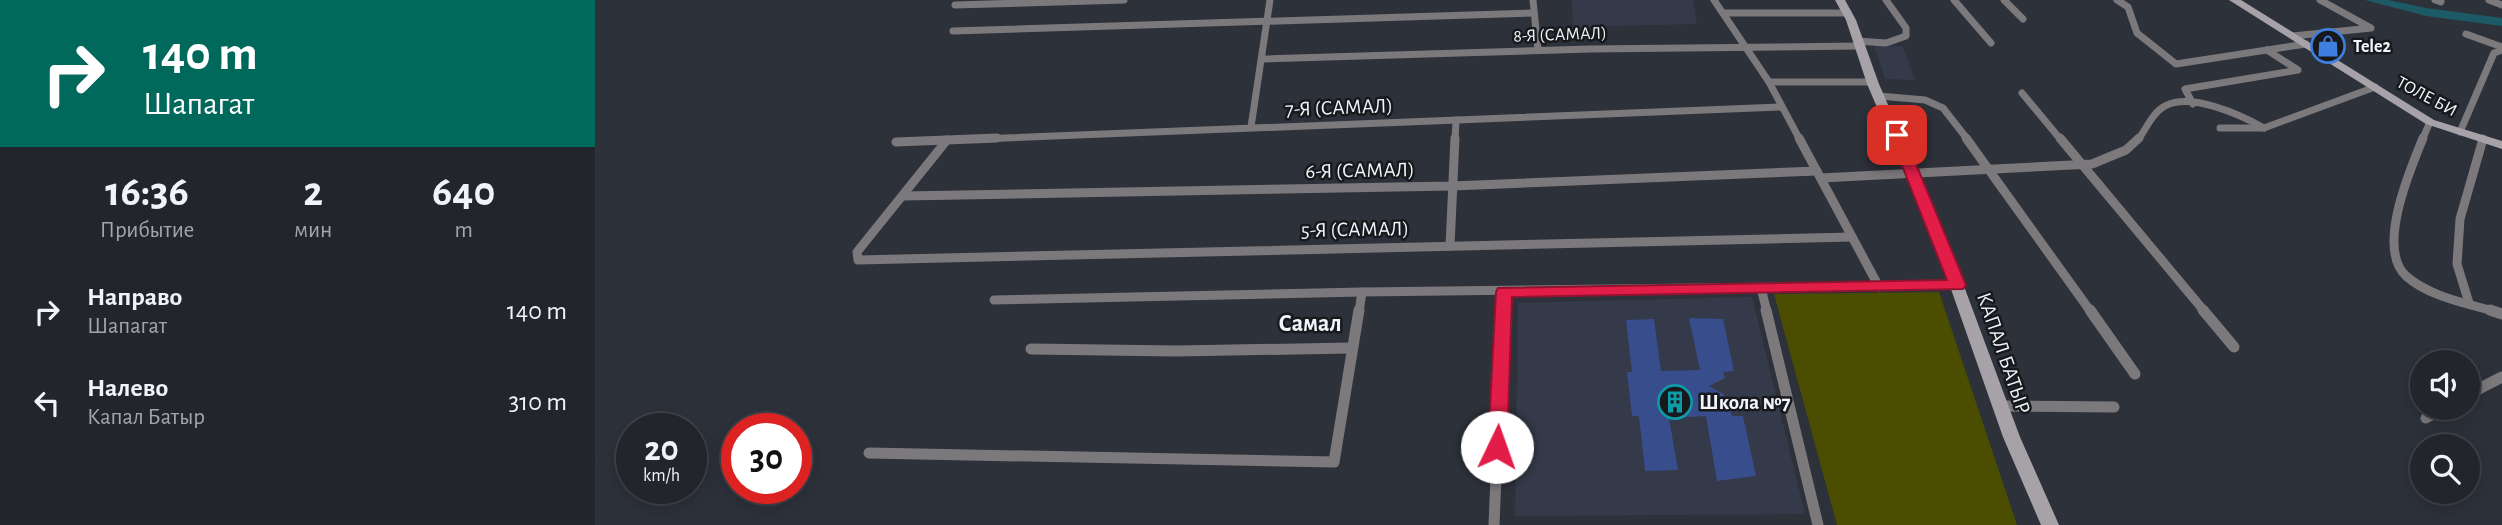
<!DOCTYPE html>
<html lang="ru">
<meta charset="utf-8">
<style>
:root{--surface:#22252c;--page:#2a2d34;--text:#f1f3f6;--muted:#a2a5a9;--line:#3f4248}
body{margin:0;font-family:"Alegreya Sans",sans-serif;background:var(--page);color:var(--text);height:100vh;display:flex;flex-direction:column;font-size:26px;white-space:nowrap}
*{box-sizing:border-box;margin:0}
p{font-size:23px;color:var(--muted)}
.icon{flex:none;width:38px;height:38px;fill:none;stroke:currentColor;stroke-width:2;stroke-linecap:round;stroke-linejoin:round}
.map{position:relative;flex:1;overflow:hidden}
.panel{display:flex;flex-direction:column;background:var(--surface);width:595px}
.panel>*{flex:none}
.banner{background:#00695c;color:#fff;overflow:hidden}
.controls{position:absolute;left:1815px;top:350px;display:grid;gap:14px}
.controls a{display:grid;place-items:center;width:70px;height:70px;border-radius:50%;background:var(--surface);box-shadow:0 4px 18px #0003,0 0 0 2px var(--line);font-size:35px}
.speed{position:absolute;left:21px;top:413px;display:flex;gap:14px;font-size:35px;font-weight:700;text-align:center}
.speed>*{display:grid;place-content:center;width:91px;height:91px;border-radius:50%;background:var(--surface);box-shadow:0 4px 18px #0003,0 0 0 2px var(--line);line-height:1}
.speed small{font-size:18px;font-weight:400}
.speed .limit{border:10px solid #d22;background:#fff;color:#111}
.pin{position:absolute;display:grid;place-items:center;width:60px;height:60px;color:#fff;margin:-30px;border-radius:14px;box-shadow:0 4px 10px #0006}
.me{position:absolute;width:77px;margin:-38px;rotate:3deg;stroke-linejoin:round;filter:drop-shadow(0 0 5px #0008)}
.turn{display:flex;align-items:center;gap:24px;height:147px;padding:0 28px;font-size:32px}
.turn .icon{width:91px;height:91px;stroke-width:2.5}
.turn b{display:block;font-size:49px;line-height:60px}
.eta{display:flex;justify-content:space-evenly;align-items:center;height:119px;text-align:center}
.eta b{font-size:42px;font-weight:700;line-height:49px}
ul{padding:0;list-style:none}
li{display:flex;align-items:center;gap:21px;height:91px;padding:0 28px}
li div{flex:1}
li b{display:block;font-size:26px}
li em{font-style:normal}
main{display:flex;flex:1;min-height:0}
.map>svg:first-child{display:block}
</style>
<main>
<section class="panel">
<div class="banner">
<div class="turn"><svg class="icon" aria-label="right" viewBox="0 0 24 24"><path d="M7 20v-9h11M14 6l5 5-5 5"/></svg><div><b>140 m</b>Шапагат</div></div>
</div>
<div class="eta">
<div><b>16:36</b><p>Прибытие</p></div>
<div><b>2</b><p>мин</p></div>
<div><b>640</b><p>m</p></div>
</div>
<ul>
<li><svg class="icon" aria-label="right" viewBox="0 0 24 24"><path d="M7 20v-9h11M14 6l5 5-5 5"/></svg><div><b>Направо</b><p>Шапагат</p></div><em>140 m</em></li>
<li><svg class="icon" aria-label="left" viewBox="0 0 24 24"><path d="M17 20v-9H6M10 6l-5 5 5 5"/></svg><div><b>Налево</b><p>Капал Батыр</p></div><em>310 m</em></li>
</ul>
</section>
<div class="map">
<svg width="1907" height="525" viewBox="0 0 1907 525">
<rect width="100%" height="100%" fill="#2d313a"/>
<g fill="#343a49">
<polygon points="977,0 1098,0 1102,24 978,27"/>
<polygon points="1279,45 1308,46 1320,80 1290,79"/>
<polygon points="1157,297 1210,514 920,516 923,303"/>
</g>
<polygon fill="#4b4d01" points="1344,292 1422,525 1242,525 1179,294"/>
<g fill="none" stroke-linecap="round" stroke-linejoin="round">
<polygon fill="#1c5a66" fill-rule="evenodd" points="1770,0 1793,0 1831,8 1907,18 1907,26 1831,16"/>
</g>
<polygon fill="#374d8c" points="1094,318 1128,319 1139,371 1128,372 1130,378 1114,386 1130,395 1118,401 1135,410 1137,416 1148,416 1161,476 1122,481 1111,416 1074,418 1083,470 1050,471 1044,416 1037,416 1032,372 1037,372 1031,320 1059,319 1066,371 1105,370"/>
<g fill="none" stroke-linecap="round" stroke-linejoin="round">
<g stroke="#7c797d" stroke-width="7">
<polyline points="938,0 943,50"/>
<polyline points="1119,0 1174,82 1205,140"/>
<polyline points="1359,0 1396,43"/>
<polyline points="1409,0 1428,19"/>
<polyline points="1522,0 1533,7 1542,33 1581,64 1711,44"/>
<polyline points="1840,0 1846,2"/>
<polyline points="1894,0 1907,5"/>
<polyline points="360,5 529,0"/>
<polyline points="1128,13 1253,13"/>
<polyline points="358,31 939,13"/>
<polyline points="1871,34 1907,47"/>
<polyline points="1698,36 1776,28 1725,0"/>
<polyline points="1262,41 1291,43 1311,36 1311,28 1291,0"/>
<polyline points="667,59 995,49 1264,46"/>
<polyline points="1174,82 1277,82"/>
<polyline points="1427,93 1466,140"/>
<polyline points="1284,96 1330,100 1348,108 1373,140"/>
<polyline points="1598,104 1590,89 1703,70 1672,50"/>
<polyline points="656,127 675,0"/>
<polyline points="1625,128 1669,128 1780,87"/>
<polyline points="1865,132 1899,53 1907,50"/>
<polyline points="358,140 1187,107"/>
<polyline points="860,140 861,120"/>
<path d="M1543 140C1551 129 1558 112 1570 106 1596 92 1646 115 1669 128"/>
<polyline points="1827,140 1835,122"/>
</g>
<g stroke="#7c797d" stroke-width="9">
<polyline points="1204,138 1284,287"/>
<polyline points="1371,138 1496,312"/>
<polyline points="1465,138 1610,312"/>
<path d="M1828 138C1815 170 1781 248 1811 276 1835 297 1871 303 1901 312"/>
<polyline points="352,140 262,252 263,260 1257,237"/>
<polyline points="301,142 402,138"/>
<polyline points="1226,178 1497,164 1531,150 1544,138"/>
<polyline points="309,196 857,186 1222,171"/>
<polyline points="855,246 860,138"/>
<polyline points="1166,288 1172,312"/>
<polyline points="399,300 767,292 1363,285"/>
<polyline points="1874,303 1862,264 1865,219 1888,139"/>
<polyline points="764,312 767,292"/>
<polyline points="908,312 909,292"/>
</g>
<g stroke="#7c797d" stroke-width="11">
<polyline points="1171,310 1223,525"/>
<polyline points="1495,310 1540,374"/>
<polyline points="1608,310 1639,347"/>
<polyline points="1895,310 1907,314"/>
<polyline points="436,349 582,351 756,348"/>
<polyline points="1872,395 1907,377"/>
<polyline points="1405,406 1519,407"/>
<polyline points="1831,418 1849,408"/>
<polyline points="274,453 739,462 764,310"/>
<polyline points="899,525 908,310"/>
</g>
<g fill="#a7a2a8" fill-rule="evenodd">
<polygon points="1240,0 1250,0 1261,20 1284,84 1350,235 1425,437 1464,525 1446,525 1408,437 1337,235 1272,84 1251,20"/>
<polygon points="1634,0 1646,0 1839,120 1907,141 1907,149 1831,124"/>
</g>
</g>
<polygon fill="#e11d48" stroke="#92132f" stroke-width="2" points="1302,131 1309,135 1371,285 1368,289 917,297 912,447 909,453 902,455 896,453 893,447 901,292 903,288 1352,280 1295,135"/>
<defs>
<g id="shop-ring" transform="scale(1.75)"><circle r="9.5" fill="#17191d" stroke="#3f7fe0" stroke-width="1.5"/><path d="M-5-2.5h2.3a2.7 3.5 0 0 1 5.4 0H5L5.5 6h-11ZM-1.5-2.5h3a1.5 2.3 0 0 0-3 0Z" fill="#3f7fe0"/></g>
<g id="building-ring" transform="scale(1.75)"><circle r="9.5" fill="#17191d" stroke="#0f9aa8" stroke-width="1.5"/><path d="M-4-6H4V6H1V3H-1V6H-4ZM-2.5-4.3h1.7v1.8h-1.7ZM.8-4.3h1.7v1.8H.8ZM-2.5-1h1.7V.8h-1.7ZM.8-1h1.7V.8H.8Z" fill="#0f9aa8"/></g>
</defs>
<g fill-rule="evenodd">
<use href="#shop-ring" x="1733" y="46"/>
<use href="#building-ring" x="1080" y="402"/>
</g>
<g text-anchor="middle" stroke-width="5" stroke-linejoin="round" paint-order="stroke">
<g font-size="18" fill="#f2f4fa" stroke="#17191d">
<text transform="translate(965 34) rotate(-2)" y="6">8-Я (САМАЛ)</text>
<text transform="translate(1832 96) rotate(28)" y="6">ТОЛЕ БИ</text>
</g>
<g font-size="18" font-weight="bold" fill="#f2f4fa" stroke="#17191d" text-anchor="start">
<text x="1758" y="52">Tele2</text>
</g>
<g font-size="21" fill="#f2f4fa" stroke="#17191d">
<text transform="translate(744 107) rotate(-2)" y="7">7-Я (САМАЛ)</text>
<text transform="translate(765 170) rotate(-1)" y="7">6-Я (САМАЛ)</text>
<text transform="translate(760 229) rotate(-1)" y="7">5-Я (САМАЛ)</text>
<text transform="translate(1409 353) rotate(71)" y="7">КАПАЛ БАТЫР</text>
</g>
<g font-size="21" font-weight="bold" fill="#f2f4fa" stroke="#17191d" text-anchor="start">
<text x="1104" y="409">Школа №7</text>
</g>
<g font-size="24" font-weight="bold" fill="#f2f4fa" stroke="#17191d">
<text x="715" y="331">Самал</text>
</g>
</g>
</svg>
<div class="controls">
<a><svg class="icon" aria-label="sound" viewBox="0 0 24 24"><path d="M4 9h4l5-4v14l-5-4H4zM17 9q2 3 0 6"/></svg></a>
<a><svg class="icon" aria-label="search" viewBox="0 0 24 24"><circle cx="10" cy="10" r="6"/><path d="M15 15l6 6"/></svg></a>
</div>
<div class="speed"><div>20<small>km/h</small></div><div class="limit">30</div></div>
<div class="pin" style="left:1302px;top:135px;background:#d93025"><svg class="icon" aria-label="arrive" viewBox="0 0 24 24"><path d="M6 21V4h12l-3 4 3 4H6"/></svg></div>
<svg class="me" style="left:902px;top:447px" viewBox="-20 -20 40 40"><circle r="19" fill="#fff"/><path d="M0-13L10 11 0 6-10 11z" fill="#e11d48"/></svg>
</div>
</main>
